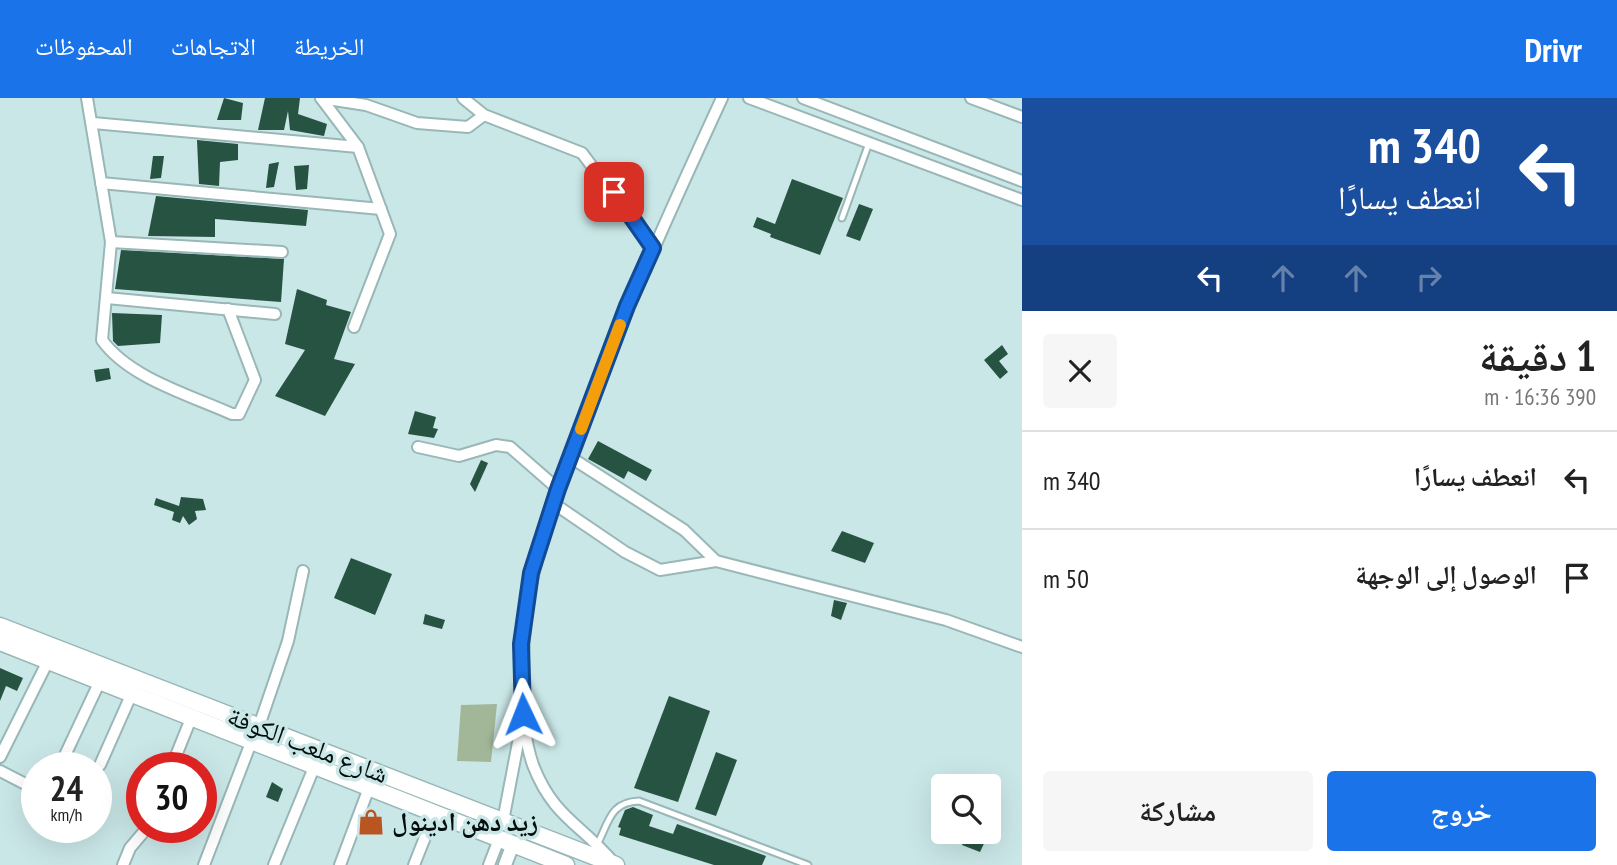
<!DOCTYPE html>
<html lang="ar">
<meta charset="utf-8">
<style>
:root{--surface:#fff;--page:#f6f6f6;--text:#222;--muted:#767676;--line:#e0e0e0;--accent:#1a73e8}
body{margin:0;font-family:"PT Sans Narrow","Noto Naskh Arabic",sans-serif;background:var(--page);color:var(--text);direction:rtl;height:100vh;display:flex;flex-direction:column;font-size:26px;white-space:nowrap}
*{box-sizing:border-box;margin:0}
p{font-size:23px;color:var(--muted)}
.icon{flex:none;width:38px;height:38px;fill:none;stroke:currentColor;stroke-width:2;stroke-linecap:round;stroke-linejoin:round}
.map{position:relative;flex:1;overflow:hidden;direction:ltr}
.sheet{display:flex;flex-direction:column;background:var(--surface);width:595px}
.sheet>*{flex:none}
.banner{background:#1a4fa0;color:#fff;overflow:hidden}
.buttons{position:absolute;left:931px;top:676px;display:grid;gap:14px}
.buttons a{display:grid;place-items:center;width:70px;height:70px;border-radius:7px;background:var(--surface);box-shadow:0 7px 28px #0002;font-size:35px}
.speed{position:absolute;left:21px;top:654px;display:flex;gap:14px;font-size:35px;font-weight:700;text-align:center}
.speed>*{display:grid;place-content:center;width:91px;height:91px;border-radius:50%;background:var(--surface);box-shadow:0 7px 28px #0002;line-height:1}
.speed small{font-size:18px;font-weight:400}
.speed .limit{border:10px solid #d22;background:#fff;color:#111}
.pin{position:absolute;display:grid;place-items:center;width:60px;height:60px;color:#fff;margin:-30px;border-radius:14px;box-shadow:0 4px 10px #0006}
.me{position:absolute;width:77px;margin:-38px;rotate:358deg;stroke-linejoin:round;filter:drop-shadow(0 0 5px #0008)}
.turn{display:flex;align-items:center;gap:24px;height:147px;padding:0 21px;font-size:32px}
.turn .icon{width:91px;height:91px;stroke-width:2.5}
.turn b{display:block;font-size:49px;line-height:60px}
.lanes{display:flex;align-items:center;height:66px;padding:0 21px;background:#0003;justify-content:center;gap:35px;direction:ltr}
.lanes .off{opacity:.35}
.round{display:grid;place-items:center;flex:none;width:74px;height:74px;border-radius:7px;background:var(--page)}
.overview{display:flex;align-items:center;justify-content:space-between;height:119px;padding:0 21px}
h1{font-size:42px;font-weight:800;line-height:52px}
.button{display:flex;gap:14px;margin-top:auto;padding:14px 21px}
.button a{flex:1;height:80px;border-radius:7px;background:var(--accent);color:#fff;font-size:28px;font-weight:800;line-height:80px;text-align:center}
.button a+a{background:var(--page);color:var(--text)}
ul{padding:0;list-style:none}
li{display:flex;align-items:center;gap:21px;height:98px;padding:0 21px;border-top:2px solid var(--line)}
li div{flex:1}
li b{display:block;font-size:26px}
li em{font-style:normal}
header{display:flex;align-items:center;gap:42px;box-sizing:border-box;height:98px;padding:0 35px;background:var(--accent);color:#fff}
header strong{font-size:33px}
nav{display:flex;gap:38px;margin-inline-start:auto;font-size:24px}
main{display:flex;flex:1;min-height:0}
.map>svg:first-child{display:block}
</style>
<header>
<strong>Drivr</strong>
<nav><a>الخريطة</a><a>الاتجاهات</a><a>المحفوظات</a></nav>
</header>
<main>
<section class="sheet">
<div class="banner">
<div class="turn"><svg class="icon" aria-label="left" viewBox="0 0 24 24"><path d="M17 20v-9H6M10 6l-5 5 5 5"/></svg><div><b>340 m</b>انعطف يسارًا</div></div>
<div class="lanes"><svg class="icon" aria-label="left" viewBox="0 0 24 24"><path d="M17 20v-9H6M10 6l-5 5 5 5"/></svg><svg class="icon off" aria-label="ahead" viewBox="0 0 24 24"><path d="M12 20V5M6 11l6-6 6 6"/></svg><svg class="icon off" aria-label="ahead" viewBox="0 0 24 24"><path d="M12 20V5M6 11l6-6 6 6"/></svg><svg class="icon off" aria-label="right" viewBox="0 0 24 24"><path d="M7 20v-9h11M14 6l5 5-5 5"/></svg></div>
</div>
<div class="overview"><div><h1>1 دقيقة</h1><p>390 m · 16:36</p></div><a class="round"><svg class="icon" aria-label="close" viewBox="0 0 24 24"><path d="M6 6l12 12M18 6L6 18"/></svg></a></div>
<ul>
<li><svg class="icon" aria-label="left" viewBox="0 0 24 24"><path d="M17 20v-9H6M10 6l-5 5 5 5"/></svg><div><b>انعطف يسارًا</b></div><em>340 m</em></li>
<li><svg class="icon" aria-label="arrive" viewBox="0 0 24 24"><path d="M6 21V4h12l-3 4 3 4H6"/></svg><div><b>الوصول إلى الوجهة</b></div><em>50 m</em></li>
</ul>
<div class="button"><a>خروج</a><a>مشاركة</a></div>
</section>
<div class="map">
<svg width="1022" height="767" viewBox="0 0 1022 767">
<rect width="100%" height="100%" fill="#cae7e7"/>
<polygon fill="#a2b798" points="497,606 491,664 457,663 461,607"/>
<g fill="#275342">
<polygon points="224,0 243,5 241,22 217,22"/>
<polygon points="265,0 300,0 298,16 327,26 324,38 290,32 288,13 284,32 258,32"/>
<polygon points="197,42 238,46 238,62 220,64 219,88 199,86"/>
<polygon points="153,58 164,58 161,80 150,81"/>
<polygon points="279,64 274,89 266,90 269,66"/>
<polygon points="309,67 307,91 296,92 294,68"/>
<polygon points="792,81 843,100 820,157 770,139 771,136 753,129 757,119 775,126"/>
<polygon points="156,98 308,112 306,128 215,121 215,139 148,138"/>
<polygon points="859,106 873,111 860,143 846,138"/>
<polygon points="121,152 284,161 281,204 115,191"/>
<polygon points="297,191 327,202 326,207 351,214 334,261 355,266 325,318 275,298 305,252 285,246"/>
<polygon points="112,215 162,217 160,245 118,248 113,243"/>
<polygon points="1002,247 1008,256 999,263 1008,274 1000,281 984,262"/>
<polygon points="109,270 111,281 96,284 94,272"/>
<polygon points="415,313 436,319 433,330 438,331 434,340 408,336"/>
<polygon points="598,343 652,372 646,383 628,373 624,381 588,361"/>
<polygon points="481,362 488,365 475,394 470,386"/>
<polygon points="181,399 203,401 206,412 195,413 197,421 189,427 183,418 180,425 172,422 174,414 154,407 156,400 179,408"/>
<polygon points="842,433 874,445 865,465 831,453"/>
<polygon points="351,460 392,476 375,517 334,500"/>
<polygon points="834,502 847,505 841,522 831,518"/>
<polygon points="425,516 445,522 442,531 423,526"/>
<polygon points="0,570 23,580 17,593 6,588 0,603"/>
<polygon points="669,598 710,613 678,704 634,690"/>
<polygon points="716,654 737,662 716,718 695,711"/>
<polygon points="272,684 283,691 278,704 266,699"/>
<polygon points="633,709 653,717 649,728 673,736 677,726 766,758 762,767 714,767 619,737 621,730 618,729 625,712"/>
<polygon points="969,733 990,733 980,754 962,747"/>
</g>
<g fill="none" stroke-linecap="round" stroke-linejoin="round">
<g stroke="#9ab7b7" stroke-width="9">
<g id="service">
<polyline points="842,120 869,45"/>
<path d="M597 747C609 724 610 704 639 703L808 767"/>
</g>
</g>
<g stroke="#9ab7b7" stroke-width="14">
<g id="minor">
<path d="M87 0 111 144 102 242C129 280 190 297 232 316H239L255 282 228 211"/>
<polyline points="321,0 358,49 390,136 354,229"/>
<polyline points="321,0 366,7 417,25 468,29 484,17"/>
<polyline points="463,0 484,17 582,55 653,150"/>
<polyline points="749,0 1022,102"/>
<polyline points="803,0 1022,83"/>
<polyline points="971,0 1022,19"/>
<polyline points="93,25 358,49"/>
<polyline points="101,85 381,111"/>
<polyline points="111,144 282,154"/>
<polyline points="107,200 275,216"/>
<polyline points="418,349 459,358 496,347 510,349 558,391"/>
<polyline points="570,359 684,432 716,463 946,522 1022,549"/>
<polyline points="553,405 625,454 660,472 716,463"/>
<polyline points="259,628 288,543 303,473"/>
<polyline points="0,659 48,563"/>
<polyline points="100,667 132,595"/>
<polyline points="59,670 100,583"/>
<polyline points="171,670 192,618"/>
<polyline points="0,673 37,692"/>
<polyline points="503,723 521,629"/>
<path d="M613 764C581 726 553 719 533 667 524 641 523 615 523 588 519 484 553 403 590 307 629 203 675 102 722 0"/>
<polyline points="123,767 130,750 147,730"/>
<polyline points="204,767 252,642"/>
<polyline points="274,767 315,667"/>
<polyline points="340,767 370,687"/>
<polyline points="414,767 435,714"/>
<polyline points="489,767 499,741"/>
</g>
</g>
<g stroke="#9ab7b7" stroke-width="16">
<polyline id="tertiary" points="505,767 513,746"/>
</g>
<g stroke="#9ab7b7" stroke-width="19">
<g id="primary">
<polyline points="0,528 616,767"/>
<polyline points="0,544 566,767"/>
</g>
</g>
<use href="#service" stroke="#fff" stroke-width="5"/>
<use href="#minor" stroke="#fff" stroke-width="10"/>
<use href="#tertiary" stroke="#fff" stroke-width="12"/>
<use href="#primary" stroke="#fff" stroke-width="16"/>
</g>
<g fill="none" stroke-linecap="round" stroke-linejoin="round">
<g stroke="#114b97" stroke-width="18">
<polyline id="route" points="523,616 521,546 531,475 558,391 627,208 653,150 614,94"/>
</g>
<use href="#route" stroke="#1a73e8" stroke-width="12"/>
<polyline stroke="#f59e0b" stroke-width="12" points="581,331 620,227"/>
</g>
<defs>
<g id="shop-bare" transform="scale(2.1)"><path d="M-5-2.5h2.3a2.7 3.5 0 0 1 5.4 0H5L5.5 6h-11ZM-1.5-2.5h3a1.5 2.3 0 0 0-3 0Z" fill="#b95521" stroke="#cae7e7" stroke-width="2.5" paint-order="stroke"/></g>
</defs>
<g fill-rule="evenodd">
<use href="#shop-bare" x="371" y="724"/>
</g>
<g text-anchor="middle" stroke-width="7" stroke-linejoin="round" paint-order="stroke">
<g font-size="26" fill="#050e0e" stroke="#cae7e7">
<text transform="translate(308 647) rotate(21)" y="9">شارع ملعب الكوفة</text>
</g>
<g font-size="26" font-weight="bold" fill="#050e0e" stroke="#cae7e7" text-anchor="start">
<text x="392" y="733">زيد دهن ادينول</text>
</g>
</g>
</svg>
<div class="buttons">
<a><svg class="icon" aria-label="search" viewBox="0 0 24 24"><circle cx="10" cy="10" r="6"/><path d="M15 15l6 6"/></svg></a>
</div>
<div class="speed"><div>24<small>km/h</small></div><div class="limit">30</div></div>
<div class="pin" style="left:614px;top:94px;background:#d93025"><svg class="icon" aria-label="arrive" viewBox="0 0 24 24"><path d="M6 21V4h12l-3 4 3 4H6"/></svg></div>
<svg class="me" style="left:523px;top:616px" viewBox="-20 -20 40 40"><path d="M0-17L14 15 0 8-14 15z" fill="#1a73e8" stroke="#fff" stroke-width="4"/></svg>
</div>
</main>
